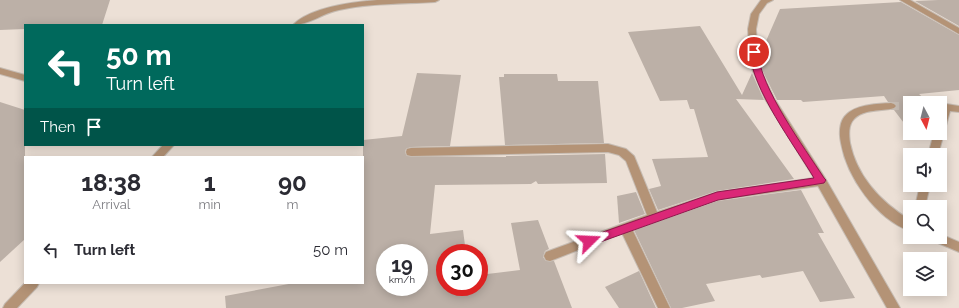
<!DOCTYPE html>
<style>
:root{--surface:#fff;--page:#f2f2f3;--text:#2b2b33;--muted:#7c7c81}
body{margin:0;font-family:Raleway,sans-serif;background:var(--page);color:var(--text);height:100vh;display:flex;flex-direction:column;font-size:15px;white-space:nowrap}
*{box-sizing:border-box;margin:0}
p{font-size:13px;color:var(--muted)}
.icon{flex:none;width:22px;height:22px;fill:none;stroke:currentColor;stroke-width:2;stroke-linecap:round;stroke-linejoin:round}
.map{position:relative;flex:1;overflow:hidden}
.panel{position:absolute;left:24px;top:156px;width:340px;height:128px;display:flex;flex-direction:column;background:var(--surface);border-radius:0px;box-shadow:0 2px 10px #0003}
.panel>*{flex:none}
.guide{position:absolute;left:24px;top:24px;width:340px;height:122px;border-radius:0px;box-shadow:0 2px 10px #0003;background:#00695c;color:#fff;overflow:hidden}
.needle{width:26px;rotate:173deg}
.fabs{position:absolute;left:903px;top:96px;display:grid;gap:8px}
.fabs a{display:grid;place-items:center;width:44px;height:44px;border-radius:0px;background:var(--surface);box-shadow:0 2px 10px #0003;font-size:20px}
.speed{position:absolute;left:376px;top:244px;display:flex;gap:8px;font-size:20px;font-weight:700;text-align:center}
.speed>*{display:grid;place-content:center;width:52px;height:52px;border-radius:50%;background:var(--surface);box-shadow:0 2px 10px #0003;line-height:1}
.speed small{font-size:10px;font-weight:400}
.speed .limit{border:6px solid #d22;background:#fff;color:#111}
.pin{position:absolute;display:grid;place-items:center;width:34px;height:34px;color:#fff;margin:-17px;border:2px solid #fff;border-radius:50%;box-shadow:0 1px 4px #0007}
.me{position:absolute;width:44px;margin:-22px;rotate:69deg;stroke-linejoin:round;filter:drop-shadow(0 0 3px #0008)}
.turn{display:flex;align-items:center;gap:14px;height:84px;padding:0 16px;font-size:18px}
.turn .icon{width:52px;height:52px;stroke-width:2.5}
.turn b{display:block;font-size:28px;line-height:34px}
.then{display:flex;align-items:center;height:38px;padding:0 16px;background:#0003;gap:8px;font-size:15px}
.eta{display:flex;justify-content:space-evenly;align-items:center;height:68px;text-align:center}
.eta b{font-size:24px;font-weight:700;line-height:28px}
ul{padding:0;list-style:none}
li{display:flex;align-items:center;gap:12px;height:52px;padding:0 16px}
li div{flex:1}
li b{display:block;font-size:15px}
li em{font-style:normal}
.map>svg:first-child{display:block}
</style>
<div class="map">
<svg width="959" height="308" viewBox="0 0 959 308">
<rect width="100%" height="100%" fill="#ece0d6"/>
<g fill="#bcb0a7" fill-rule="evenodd">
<polygon points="0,0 110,0 102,25 25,25 25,29 0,30"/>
<polygon points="938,0 959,0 959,26 915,1"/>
<polygon points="901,2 959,35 959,90 919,94 929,103 910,103 910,131 894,110 897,105 894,103 888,102 884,96 803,102 801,100 777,100 759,64 759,57 780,9"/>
<polygon points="700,26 742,95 752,73 764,100 736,99 794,179 717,191 658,210 649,189 661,186 652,159 708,157 694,109 690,109 687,100 660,101 628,32"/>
<path d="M417 73 461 75 450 146 411 147 406 149 405 152 407 156 506 157V156L605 154 607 183 538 184 536 181 531 184 435 185 430 234 463 230 466 253H445V287H479V275L520 270 511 223 538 220 549 249 545 251 543 257 546 261H554L572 308H226L225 296 294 283H363V140L402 136ZM385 253H419V287H385Z"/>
<polygon points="504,74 557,74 558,81 598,81 604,143 505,145 499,77 504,77"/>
<polygon points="0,102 25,110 25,239 0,262"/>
<polygon points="801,190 824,233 818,233 855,298 820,302 803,271 762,278 760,275 706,284 715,301 682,308 671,308 634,230 717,201"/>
<polygon points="636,192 645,214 619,223 617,196"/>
<polygon points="639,271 656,308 619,308 605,287"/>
</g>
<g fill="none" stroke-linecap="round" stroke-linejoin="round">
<polyline stroke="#c6bcb3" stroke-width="8" stroke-dasharray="8 4.5" stroke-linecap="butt" points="891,106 910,106"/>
<g stroke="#c6bcb3" stroke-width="2">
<g id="minor">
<path d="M377 0H439L435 2C403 4 370 3 339 10 323 13 309 25 293 25 310 7 353 2 377 0Z"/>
<polygon points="761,0 773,0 767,3 759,14 756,29 758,64 774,98 825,178 900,308 887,308 818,186 717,200 632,229 670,308 658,308 622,233 550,261 546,260 544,256 546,252 647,215 626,161 619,155 608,152 411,156 407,155 406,152 407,149 411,148 608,144 626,149 634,156 657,212 717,192 814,178 765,99 750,64 748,29 751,14"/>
<polygon points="900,0 910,0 959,28 959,34"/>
<polygon points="0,68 25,75 25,81 0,74"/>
<path d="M891 103 894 104 896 106 894 108C881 112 865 108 854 119 848 125 849 135 850 143 857 177 881 202 910 220V231C876 219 847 177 841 143 839 133 839 121 847 114 858 104 877 104 891 103Z"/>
<polygon points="940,103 959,106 959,112 950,111 938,155 928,155 934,133 940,133"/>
<polygon points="163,145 174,145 163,157 152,157"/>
<polygon points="920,185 930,185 925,207 915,207"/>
<polygon points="940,234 959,242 959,252 931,240 929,237 940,237"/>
<polygon points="25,283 39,283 37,287 17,308 3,308 5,304"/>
</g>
</g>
<use href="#minor" fill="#b49376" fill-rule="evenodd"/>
</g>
<path fill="#db2777" stroke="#8e194d" d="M754 50 758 52C760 88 804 147 824 178L826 180 824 183 718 200 589 246 586 244 584 241 586 238 717 192 814 178C795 146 751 88 750 52Z"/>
</svg>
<div class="fabs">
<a><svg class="needle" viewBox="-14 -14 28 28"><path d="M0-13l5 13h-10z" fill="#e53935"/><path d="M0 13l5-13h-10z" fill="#7c7c81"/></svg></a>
<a><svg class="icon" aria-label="sound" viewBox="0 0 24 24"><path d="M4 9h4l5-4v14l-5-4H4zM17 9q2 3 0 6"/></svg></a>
<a><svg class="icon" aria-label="search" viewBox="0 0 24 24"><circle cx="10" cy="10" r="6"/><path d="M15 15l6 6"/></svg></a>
<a><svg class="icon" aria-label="layers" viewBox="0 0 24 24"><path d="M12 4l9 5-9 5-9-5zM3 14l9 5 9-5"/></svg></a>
</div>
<div class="speed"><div>19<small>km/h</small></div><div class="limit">30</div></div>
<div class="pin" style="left:754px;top:52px;background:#d93025"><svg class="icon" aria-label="arrive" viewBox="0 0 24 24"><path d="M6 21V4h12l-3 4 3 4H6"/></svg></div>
<svg class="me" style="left:589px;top:241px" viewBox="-20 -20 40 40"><path d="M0-17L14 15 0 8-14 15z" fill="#db2777" stroke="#fff" stroke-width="4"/></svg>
<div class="guide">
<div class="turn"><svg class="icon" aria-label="left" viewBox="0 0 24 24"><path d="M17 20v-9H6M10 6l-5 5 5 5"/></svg><div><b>50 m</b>Turn left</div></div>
<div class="then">Then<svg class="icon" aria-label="arrive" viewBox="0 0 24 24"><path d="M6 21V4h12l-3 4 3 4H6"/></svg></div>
</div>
<section class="panel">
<div class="eta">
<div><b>18:38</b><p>Arrival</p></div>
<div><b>1</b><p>min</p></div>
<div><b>90</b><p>m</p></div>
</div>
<ul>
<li><svg class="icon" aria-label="left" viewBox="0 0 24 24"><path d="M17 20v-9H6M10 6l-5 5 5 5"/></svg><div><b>Turn left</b></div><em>50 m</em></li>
</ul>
</section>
</div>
